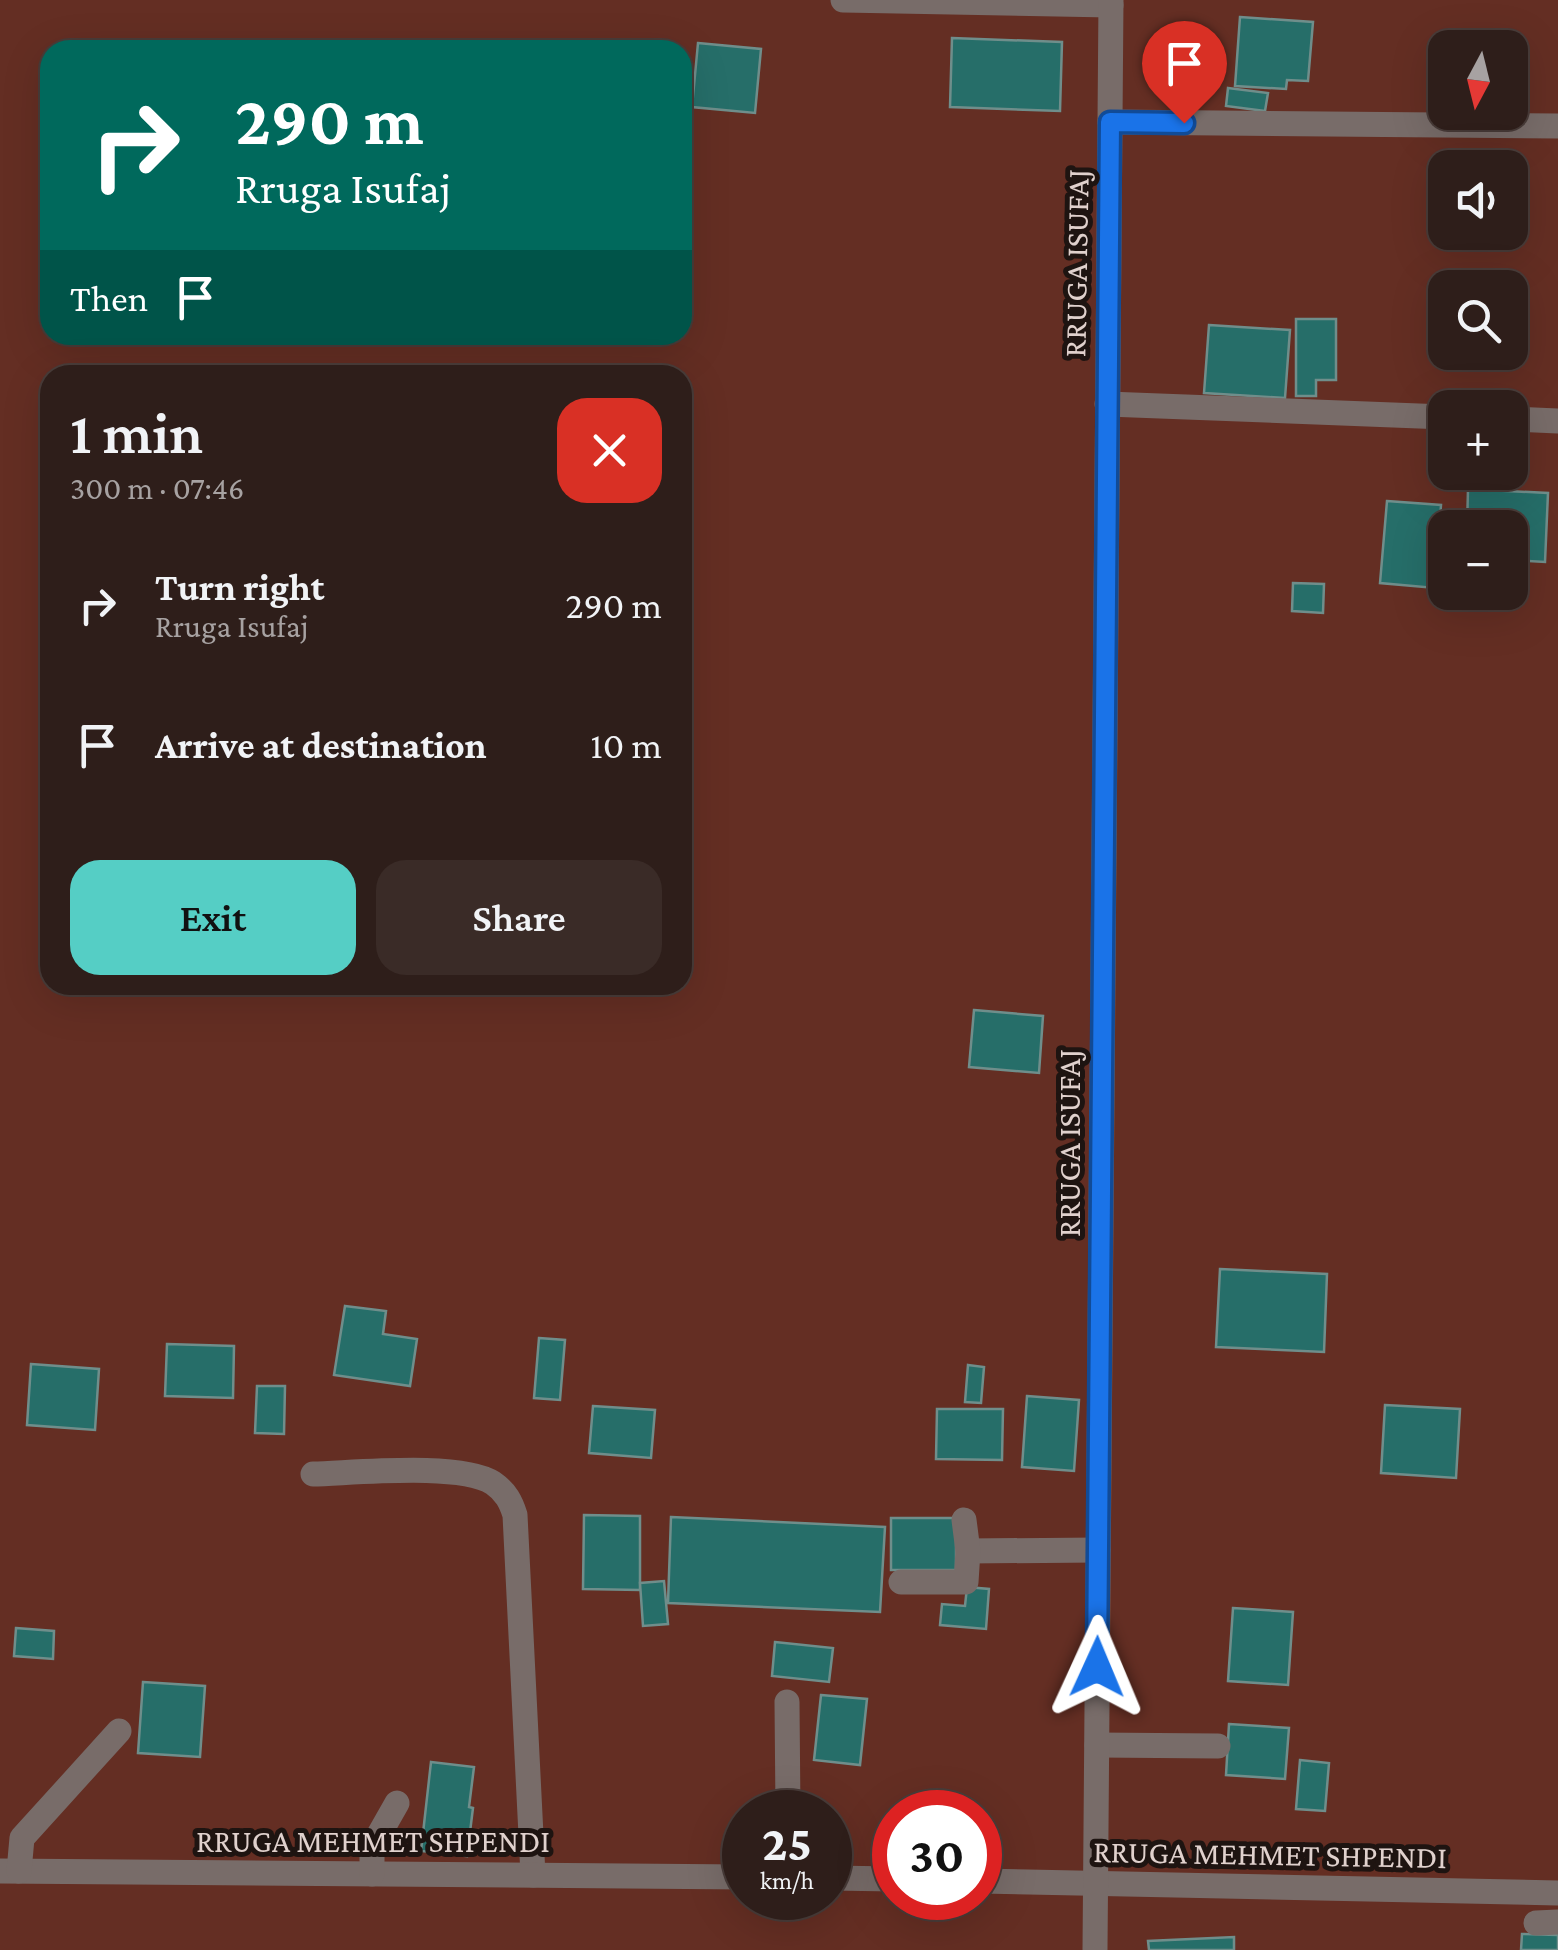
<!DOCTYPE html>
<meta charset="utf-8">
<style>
:root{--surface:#2e1e1a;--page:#3a2b27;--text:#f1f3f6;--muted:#a7a2a2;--line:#493c39;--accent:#55cec5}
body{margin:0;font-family:"Crimson Pro",serif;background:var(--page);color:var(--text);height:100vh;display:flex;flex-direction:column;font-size:38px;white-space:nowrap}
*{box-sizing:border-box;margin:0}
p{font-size:32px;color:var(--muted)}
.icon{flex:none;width:55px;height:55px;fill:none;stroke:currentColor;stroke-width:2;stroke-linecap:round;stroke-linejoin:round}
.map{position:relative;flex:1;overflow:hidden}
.sheet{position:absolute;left:40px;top:365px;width:652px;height:630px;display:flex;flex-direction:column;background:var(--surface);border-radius:30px;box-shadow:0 10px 40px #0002,0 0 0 2px var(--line)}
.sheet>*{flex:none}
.top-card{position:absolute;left:40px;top:40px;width:652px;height:305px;border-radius:30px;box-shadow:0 10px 40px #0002,0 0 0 2px var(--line);background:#00695c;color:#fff;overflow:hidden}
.needle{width:65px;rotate:187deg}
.fabs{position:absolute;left:1428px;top:30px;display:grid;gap:20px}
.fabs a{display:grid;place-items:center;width:100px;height:100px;border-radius:20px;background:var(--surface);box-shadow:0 10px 40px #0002,0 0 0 2px var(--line);font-size:50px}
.speed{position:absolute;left:722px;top:1790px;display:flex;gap:20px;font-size:50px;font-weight:700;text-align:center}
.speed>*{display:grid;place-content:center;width:130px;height:130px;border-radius:50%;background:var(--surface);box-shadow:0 10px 40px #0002,0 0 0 2px var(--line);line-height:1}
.speed small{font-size:25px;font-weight:400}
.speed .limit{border:15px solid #d22;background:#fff;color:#111}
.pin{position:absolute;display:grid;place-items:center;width:85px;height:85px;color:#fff;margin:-102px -42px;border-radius:50% 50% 50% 0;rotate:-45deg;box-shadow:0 0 10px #0007}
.pin .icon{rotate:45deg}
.me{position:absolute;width:110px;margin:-55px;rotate:1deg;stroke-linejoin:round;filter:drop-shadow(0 0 8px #0008)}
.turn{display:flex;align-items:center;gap:35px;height:210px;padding:0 30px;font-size:45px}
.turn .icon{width:130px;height:130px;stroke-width:2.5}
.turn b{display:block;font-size:70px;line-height:85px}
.then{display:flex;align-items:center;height:95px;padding:0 30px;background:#0003;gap:20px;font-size:38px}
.round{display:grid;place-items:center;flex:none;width:105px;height:105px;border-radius:30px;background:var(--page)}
.head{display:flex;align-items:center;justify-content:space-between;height:170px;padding:0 30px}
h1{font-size:60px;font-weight:600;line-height:75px}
.primary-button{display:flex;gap:20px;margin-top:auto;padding:20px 30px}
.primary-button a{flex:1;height:115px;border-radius:30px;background:var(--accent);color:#111;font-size:40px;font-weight:600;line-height:115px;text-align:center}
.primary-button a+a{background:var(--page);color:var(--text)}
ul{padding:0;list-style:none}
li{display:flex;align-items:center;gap:30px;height:140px;padding:0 30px}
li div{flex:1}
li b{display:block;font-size:38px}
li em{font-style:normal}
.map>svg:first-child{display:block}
</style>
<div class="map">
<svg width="1558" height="1950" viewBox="0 0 1558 1950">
<rect width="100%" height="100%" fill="#3e2822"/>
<path fill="#642e23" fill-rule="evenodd" d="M0 0H1558V1950H0ZM1445 48H1510V112H1445ZM50 50H682V335H50ZM1445 168H1510V232H1445ZM1445 288H1510V352H1445ZM50 375H682V985H50ZM1445 408H1510V472H1445ZM1445 528H1510V592H1445ZM745 1812H830V1898H745ZM895 1812H980V1898H895Z"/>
<g fill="#266e69" stroke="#6f8e8b" stroke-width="2.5">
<polygon points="1240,17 1313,22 1308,81 1287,80 1286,89 1235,86"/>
<polygon points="952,38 1062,42 1060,111 950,107"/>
<polygon points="698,43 761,49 755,113 692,107"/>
<polygon points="1228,88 1268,93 1265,111 1226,106"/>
<polygon points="1296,319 1336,319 1336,380 1316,380 1316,396 1296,396"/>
<polygon points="1209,325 1290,330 1285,398 1204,393"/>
<polygon points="1468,489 1548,493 1545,562 1510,560 1510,528 1467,528"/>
<polygon points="1387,501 1441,505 1435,588 1380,583"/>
<polygon points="1293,583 1324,584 1323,613 1292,611"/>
<polygon points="974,1010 1043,1016 1039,1073 969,1067"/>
<polygon points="1220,1269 1327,1274 1324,1352 1216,1347"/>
<polygon points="345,1306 386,1311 383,1334 417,1339 410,1386 334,1375"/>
<polygon points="539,1338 565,1340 560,1400 534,1398"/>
<polygon points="167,1344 234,1346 233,1398 165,1396"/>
<polygon points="31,1364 99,1369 95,1430 27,1425"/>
<polygon points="968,1365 984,1367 981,1403 965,1402"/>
<polygon points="257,1386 285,1386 284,1434 255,1433"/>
<polygon points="1027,1396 1079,1400 1074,1471 1022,1467"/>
<polygon points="1385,1405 1460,1409 1456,1478 1381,1473"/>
<polygon points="593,1406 655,1410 651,1458 589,1453"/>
<polygon points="937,1409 1003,1409 1002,1460 936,1459"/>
<polygon points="584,1515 640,1516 640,1590 583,1589"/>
<polygon points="671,1517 885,1527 880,1612 668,1603"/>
<rect x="891" y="1518" width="65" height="52"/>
<polygon points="664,1581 668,1624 643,1626 640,1583"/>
<polygon points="967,1587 989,1589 986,1629 940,1625 942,1604 965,1606"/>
<polygon points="1233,1608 1293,1612 1288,1685 1228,1681"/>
<polygon points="16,1628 54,1631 53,1659 14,1656"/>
<polygon points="775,1642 833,1648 829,1682 772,1676"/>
<polygon points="143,1682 205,1686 200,1757 138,1753"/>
<polygon points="821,1695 867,1699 860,1765 814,1760"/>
<polygon points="1229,1724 1289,1728 1285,1779 1226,1775"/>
<polygon points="1300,1760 1329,1763 1325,1811 1296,1809"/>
<polygon points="431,1762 474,1767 469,1807 473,1808 467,1856 421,1851"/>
<polygon points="1522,1934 1558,1935 1558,1950 1521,1950"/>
<polygon points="1234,1937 1234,1950 1149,1950 1148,1941"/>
</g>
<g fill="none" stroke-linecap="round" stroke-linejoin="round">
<g stroke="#786c69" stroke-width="25">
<polyline points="843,0 1111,5"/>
<polyline points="1110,122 1558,126"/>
<polyline points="1107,404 1445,417"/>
<polyline points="1510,419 1558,421"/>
<path d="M313 1474C354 1473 461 1462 493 1483 506 1492 511 1502 515 1515L533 1875"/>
<polyline points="968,1551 1098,1550"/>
<polyline points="901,1582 966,1582 968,1551 964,1520"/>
<polyline points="787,1702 788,1812"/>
<polyline points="1097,1745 1218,1746"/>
<polyline points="0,1871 745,1877"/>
<polyline points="19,1871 22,1838 119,1731"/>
<polyline points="372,1874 372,1847 397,1803"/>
<polyline points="830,1878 895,1879"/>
<polyline points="980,1881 1558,1893"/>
<polyline points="1536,1923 1558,1922"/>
<polyline points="1095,1950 1111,0"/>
</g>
</g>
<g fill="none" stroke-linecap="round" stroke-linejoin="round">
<g stroke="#114b97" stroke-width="25">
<polyline id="route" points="1097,1667 1110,122 1184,123"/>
</g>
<use href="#route" stroke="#1a73e8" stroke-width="18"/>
</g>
<g text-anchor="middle" stroke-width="10" stroke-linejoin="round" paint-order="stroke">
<g font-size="32" fill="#e0d1cd" stroke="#1e1411">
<text transform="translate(1076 263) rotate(-89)" y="11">RRUGA ISUFAJ</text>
<text transform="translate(1069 1143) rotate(-90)" y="11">RRUGA ISUFAJ</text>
<text x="373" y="1852">RRUGA MEHMET SHPENDI</text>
<text transform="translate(1270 1854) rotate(1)" y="11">RRUGA MEHMET SHPENDI</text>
</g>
</g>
</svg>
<div class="fabs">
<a><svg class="needle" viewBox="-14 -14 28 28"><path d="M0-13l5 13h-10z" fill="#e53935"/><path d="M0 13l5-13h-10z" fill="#a7a2a2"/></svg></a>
<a><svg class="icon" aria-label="sound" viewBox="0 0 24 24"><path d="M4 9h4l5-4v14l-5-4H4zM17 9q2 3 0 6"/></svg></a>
<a><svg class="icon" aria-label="search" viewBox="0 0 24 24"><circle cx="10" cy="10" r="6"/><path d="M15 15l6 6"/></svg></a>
<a>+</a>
<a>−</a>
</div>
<div class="speed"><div>25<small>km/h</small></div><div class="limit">30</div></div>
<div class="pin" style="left:1184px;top:123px;background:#d93025"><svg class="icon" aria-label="arrive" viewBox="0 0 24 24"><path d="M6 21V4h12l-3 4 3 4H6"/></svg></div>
<svg class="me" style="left:1097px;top:1667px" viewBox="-20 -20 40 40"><path d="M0-17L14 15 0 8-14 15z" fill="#1a73e8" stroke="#fff" stroke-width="4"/></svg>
<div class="top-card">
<div class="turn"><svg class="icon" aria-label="right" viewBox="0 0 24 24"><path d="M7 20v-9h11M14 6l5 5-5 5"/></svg><div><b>290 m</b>Rruga Isufaj</div></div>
<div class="then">Then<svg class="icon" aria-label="arrive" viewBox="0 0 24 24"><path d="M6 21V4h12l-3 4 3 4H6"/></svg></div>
</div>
<section class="sheet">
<div class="head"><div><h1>1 min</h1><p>300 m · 07:46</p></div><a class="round" style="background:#d93025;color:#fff"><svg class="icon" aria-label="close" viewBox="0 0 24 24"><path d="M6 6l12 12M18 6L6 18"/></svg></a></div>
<ul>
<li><svg class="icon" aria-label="right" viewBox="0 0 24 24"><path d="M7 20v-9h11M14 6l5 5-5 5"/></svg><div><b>Turn right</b><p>Rruga Isufaj</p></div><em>290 m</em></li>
<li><svg class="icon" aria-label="arrive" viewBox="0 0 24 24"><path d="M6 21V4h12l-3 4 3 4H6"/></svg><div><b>Arrive at destination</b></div><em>10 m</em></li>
</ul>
<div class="primary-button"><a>Exit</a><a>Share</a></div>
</section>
</div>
